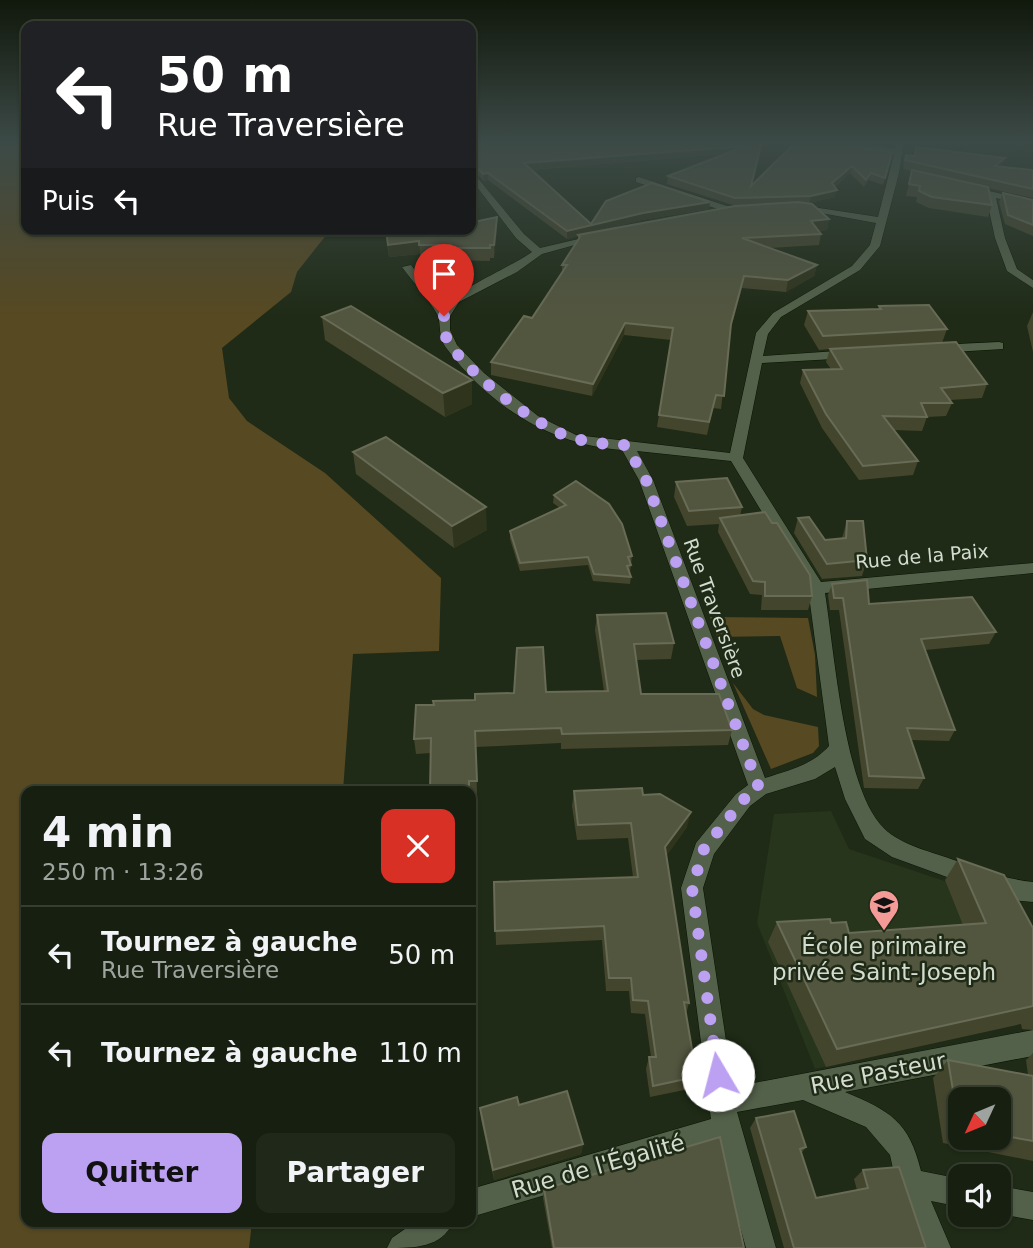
<!DOCTYPE html>
<html lang="fr">
<meta charset="utf-8">
<style>
:root{--surface:#172010;--page:#202819;--text:#f1f3f6;--muted:#9ea39f;--line:#363e30;--accent:#bca0f2}
body{margin:0;font-family:"DejaVu Sans",sans-serif;background:var(--page);color:var(--text);height:100vh;display:flex;flex-direction:column;font-size:26px;white-space:nowrap}
*{box-sizing:border-box;margin:0}
p{font-size:23px;color:var(--muted)}
.icon{flex:none;width:38px;height:38px;fill:none;stroke:currentColor;stroke-width:2;stroke-linecap:round;stroke-linejoin:round}
.map{position:relative;flex:1;overflow:hidden}
.sheet{position:absolute;left:21px;top:786px;width:455px;height:441px;display:flex;flex-direction:column;background:var(--surface);border-radius:14px;box-shadow:0 2px 5px #0004,0 0 0 2px var(--line)}
.sheet>*{flex:none}
.hud{position:absolute;left:21px;top:21px;width:455px;height:214px;border-radius:14px;box-shadow:0 2px 5px #0004,0 0 0 2px var(--line);background:#202124;color:#fff;overflow:hidden}
.needle{width:46px;rotate:226deg}
.fabs{position:absolute;left:948px;top:1087px;display:grid;gap:14px}
.fabs a{display:grid;place-items:center;width:63px;height:63px;border-radius:14px;background:var(--surface);box-shadow:0 2px 5px #0004,0 0 0 2px var(--line);font-size:35px}
.pin{position:absolute;display:grid;place-items:center;width:60px;height:60px;color:#fff;margin:-72px -30px;border-radius:50% 50% 50% 0;rotate:-45deg;box-shadow:0 0 7px #0007}
.pin .icon{rotate:45deg}
.me{position:absolute;width:77px;margin:-38px;rotate:352deg;stroke-linejoin:round;filter:drop-shadow(0 0 5px #0008)}
.turn{display:flex;align-items:center;gap:24px;height:147px;padding:0 21px;font-size:32px}
.turn .icon{width:91px;height:91px;stroke-width:2.5}
.turn b{display:block;font-size:49px;line-height:60px}
.then{display:flex;align-items:center;height:66px;padding:0 21px;background:#0003;gap:14px;font-size:26px}
.round{display:grid;place-items:center;flex:none;width:74px;height:74px;border-radius:14px;background:var(--page)}
.head{display:flex;align-items:center;justify-content:space-between;height:119px;padding:0 21px}
h1{font-size:42px;font-weight:700;line-height:52px}
.cta{display:flex;gap:14px;margin-top:auto;padding:14px 21px}
.cta a{flex:1;height:80px;border-radius:14px;background:var(--accent);color:#111;font-size:28px;font-weight:700;line-height:80px;text-align:center}
.cta a+a{background:var(--page);color:var(--text)}
ul{padding:0;list-style:none}
li{display:flex;align-items:center;gap:21px;height:98px;padding:0 21px;border-top:2px solid var(--line)}
li div{flex:1}
li b{display:block;font-size:26px}
li em{font-style:normal}
.map>svg:first-child{display:block}
</style>
<div class="map">
<svg width="1033" height="1248" viewBox="0 0 1033 1248">
<rect width="100%" height="100%" fill="#1f2b16"/>
<polygon fill="#26351b" points="831,811 849,849 989,896 1028,1022 815,1069 757,923 774,814"/>
<g fill="#574922">
<polygon points="0,141 26,141 26,229 331,229 297,272 291,292 222,348 229,398 247,421 325,473 441,578 439,651 353,654 343,791 26,791 26,1222 252,1222 249,1248 0,1248"/>
<polygon points="710,617 808,618 815,655 817,697 797,688 780,636 717,637"/>
<polygon points="733,683 753,709 764,715 818,727 819,746 813,753 771,769"/>
</g>
<g fill="none" stroke-linecap="round" stroke-linejoin="round">
<g stroke="#081302" stroke-width="1">
<g id="minor">
<path d="M837 141H854L895 149 896 141H904L899 173 880 246 860 270 781 317 768 334 763 356 852 350 858 354 852 358 762 363 743 458 821 582 1033 563V573L825 593C834 650 844 782 880 824 896 844 929 851 951 859 979 869 1004 879 1033 882V902L1010 900 892 857 865 839 845 799 835 767 815 779 766 794 750 806 714 854 703 888 733 1087 1033 1030V1056L845 1092C890 1111 909 1121 921 1171L961 1179V1207L931 1201 951 1248H921L896 1183 890 1155 866 1127 803 1100 737 1112 776 1248H746L717 1144 471 1217V1189L711 1119 681 888 696 843 736 794 748 785 639 480 622 450C550 445 490 406 447 349 437 336 442 324 437 314 428 298 413 282 402 267L411 265 444 308C457 289 509 268 532 252L516 238 471 179V170L524 234 540 248 604 233V237L542 254 517 272 459 302 450 316V330L457 345 484 373 538 416 576 435 730 453 756 333 773 313 852 266 870 245 876 223 788 207 793 204 878 217 894 154ZM637 451 731 461 808 588 829 746C812 765 790 770 765 778L653 480Z"/>
<polygon points="639,177 736,209 738,211 730,213 636,182 636,178"/>
<polygon points="967,186 1033,201 1033,207 996,198 1005,238 1017,269 1033,280 1033,288 1007,271 995,238 986,196 964,191 964,187"/>
<polygon points="999,342 1003,343 1003,349 936,353 930,349 936,345"/>
<polygon points="999,1186 1033,1192 1033,1220 999,1214"/>
<path d="M415 1222H453C442 1248 414 1248 387 1248L392 1238Z"/>
</g>
</g>
<use href="#minor" fill="#53614a" fill-rule="evenodd"/>
</g>
<g fill="#44452d" fill-rule="evenodd">
<path d="M471 141H762L751 186 892 153 883 185 869 180 864 187 850 173 835 187V197L809 203 829 219 827 230 819 231 821 234 819 245 769 248 817 265 814 276 786 292 742 288 730 331 721 409 713 408 707 435 657 427 671 340 624 335 592 396 491 375V362L532 318 562 273V265L578 241V236L567 239 488 180 484 181 471 168ZM725 154 668 176 667 184 733 205H752L587 234 642 220 709 209 710 202 591 224 531 170Z"/>
<polygon points="916,147 1001,167 1033,170 1033,198 988,188 992,205 988,217 929,208 916,202 917,197 906,196 912,171 903,169 904,163 906,155 914,156"/>
<polygon points="1003,193 1033,200 1033,236 1005,224 999,202"/>
<polygon points="474,222 497,229 494,258 490,258 490,261 449,260 448,257 420,257 420,254 389,257 385,229"/>
<polygon points="879,306 947,329 942,343 987,384 982,398 950,400 952,403 946,416 927,417 922,431 894,430 918,461 913,475 859,480 822,428 800,383 803,370 831,369 826,362 830,349 819,350 804,325 808,311 878,309"/>
<polygon points="1033,312 1033,352 1027,326"/>
<polygon points="322,317 472,404 445,417 325,340"/>
<polygon points="353,452 487,530 454,548 356,474"/>
<polygon points="676,482 742,507 740,516 812,596 808,610 761,610 762,595 750,594 718,532 719,524 687,526 674,497"/>
<polygon points="554,495 632,556 630,573 631,577 630,584 593,581 588,565 520,571 510,539 510,531 560,508 553,503"/>
<polygon points="798,518 825,540 842,538 847,521 867,560 862,576 822,579 794,533"/>
<polygon points="832,584 869,604 996,632 989,644 925,650 955,730 949,741 911,740 924,778 918,789 864,788 839,610 830,610 828,595"/>
<polygon points="597,615 674,643 671,659 636,660 641,694 732,730 728,745 561,749 561,743 476,747 477,796 471,796 471,791 430,791 431,753 416,754 414,739 434,705 546,692 604,691 595,630"/>
<polygon points="574,791 643,795 687,827 666,856 689,1003 686,1014 693,1055 709,1074 704,1086 650,1097 646,1069 649,1057 651,1057 645,1014 631,1013 629,991 606,991 602,940 496,945 494,882 633,877 628,838 577,840 572,806"/>
<polygon points="958,859 1033,928 1033,1030 1022,1029 1021,1024 826,1067 768,942 777,922 831,923 849,933 963,925 945,880"/>
<path d="M1033 1053V1161L943 1143 933 1078 948 1060 1028 1075 1026 1060ZM961 1099H999V1138H961Z"/>
<polygon points="519,1105 583,1144 581,1154 494,1180 481,1119 480,1108"/>
<polygon points="756,1118 806,1147 801,1154 816,1198 857,1190 854,1179 863,1170 926,1248 784,1248 750,1128"/>
<polygon points="544,1189 744,1248 552,1248 543,1198"/>
</g>
<g fill="#2f341d">
<polygon points="746,146 745,152 524,170 524,163"/>
<polygon points="1005,158 1002,166 992,175 995,166"/>
<polygon points="852,166 850,173 830,190 832,183"/>
<polygon points="488,173 488,180 484,181 483,174"/>
<polygon points="871,173 869,180 864,187 866,180"/>
<polygon points="837,190 835,197 809,203 811,196"/>
<polygon points="710,202 709,209 642,220 567,239 567,231 643,213"/>
<polygon points="497,217 497,229 494,258 494,245"/>
<polygon points="829,219 827,230 808,232 811,221"/>
<polygon points="419,241 420,254 389,257 388,245"/>
<polygon points="817,265 814,276 786,292 788,280"/>
<polygon points="744,276 742,288 729,336 731,324"/>
<polygon points="625,323 624,335 592,396 593,384"/>
<polygon points="472,380 472,404 445,417 443,393"/>
<polygon points="486,507 487,530 454,548 452,526"/>
<polygon points="691,812 687,827 662,862 665,847"/>
<polygon points="583,1144 581,1154 494,1180 493,1170"/>
</g>
<g fill="#53563f" stroke="#686b55" stroke-width="2">
<polygon points="471,141 762,141 751,186 797,141 828,141 892,153 885,178 871,173 866,180 852,166 832,183 837,190 811,196 735,198 668,176 746,146 524,163 591,224 606,201 652,183 710,202 643,213 567,231 488,173 483,174 471,161"/>
<polygon points="916,147 1005,158 995,166 1033,170 1033,189 905,160 906,155 915,156"/>
<polygon points="912,170 988,187 992,205 932,197 919,191 920,186 909,184"/>
<polygon points="1003,193 1033,200 1033,225 1008,215"/>
<polygon points="798,202 812,204 829,219 811,221 821,234 742,238 817,265 788,280 744,276 731,324 724,396 716,395 709,422 659,415 673,328 625,323 593,384 491,362 524,316 532,318 567,265 562,265 580,237 578,235 735,206"/>
<polygon points="497,217 494,245 490,245 490,248 448,248 450,245 419,245 419,241 388,245 386,229 471,229 471,219 474,222"/>
<polygon points="929,305 947,329 823,336 808,311 881,309 879,306"/>
<polygon points="351,306 472,380 443,393 322,317"/>
<polygon points="956,342 987,384 941,388 952,403 921,403 927,417 883,416 918,461 863,466 826,414 803,370 842,369 830,349"/>
<polygon points="386,437 486,507 452,526 353,452"/>
<polygon points="727,478 742,507 689,511 676,482"/>
<polygon points="576,481 609,504 622,524 632,556 628,557 631,565 627,566 631,577 594,574 588,557 520,563 510,531 566,505 554,495"/>
<polygon points="765,512 772,523 777,523 810,575 812,596 765,596 765,582 753,581 720,518"/>
<polygon points="809,517 825,540 846,538 847,521 863,521 867,560 827,564 798,518"/>
<polygon points="867,580 869,604 972,597 996,632 921,639 955,730 907,728 924,778 869,776 843,598 834,598 832,584"/>
<polygon points="666,613 674,643 634,644 641,694 719,694 732,730 562,734 561,728 475,731 477,781 469,781 469,791 430,791 431,738 414,739 416,705 434,705 433,701 475,700 475,694 514,693 517,648 543,647 546,692 608,691 597,615"/>
<polygon points="642,788 643,795 660,794 691,812 665,847 689,1003 684,1002 693,1055 706,1057 709,1074 653,1086 649,1057 656,1057 648,1001 633,1000 631,978 609,978 604,926 495,931 494,882 638,877 631,823 578,825 574,791"/>
<polygon points="958,859 1004,875 1033,928 1033,1006 837,1049 777,922 830,919 831,923 846,922 849,933 986,923"/>
<polygon points="948,1060 1033,1076 1033,1141 999,1135 999,1099 961,1099 961,1128 959,1127"/>
<polygon points="567,1091 583,1144 493,1170 480,1108 517,1097 519,1105"/>
<polygon points="794,1111 806,1147 800,1149 816,1198 868,1188 863,1170 899,1167 926,1248 794,1248 756,1118"/>
<polygon points="720,1137 744,1248 554,1248 544,1189"/>
</g>
<linearGradient id="sky" x2="0" y2="1"><stop stop-color="#11180c"/><stop offset="0.45" stop-color="#3c4a47"/><stop offset="1" stop-color="#3c4a47" stop-opacity="0"/></linearGradient>
<rect width="1033" height="316" fill="url(#sky)"/>
<g fill="none" stroke-linecap="round" stroke-linejoin="round">
<path stroke="#bca0f2" stroke-width="12" stroke-dasharray="0 21.6" d="M444 316C444 323 443 330 446 337 460 368 535 425 567 436 587 443 606 444 626 445L646 480 759 788 743 800 704 849 692 888 718 1075"/>
</g>
<defs>
<g id="school-pin" transform="scale(1.575)"><path d="M0 17L-7.5 6A9.5 9.5 0 1 1 7.5 6Z" fill="#f59b97" stroke="#1f2b16"/><path d="M0-5L7-2L0 1L-7-2ZM-4 1L0 2.5L4 1V4Q0 6-4 4Z" fill="#111"/></g>
</defs>
<g fill-rule="evenodd">
<use href="#school-pin" x="884" y="905"/>
</g>
<g text-anchor="middle" stroke-width="5" stroke-linejoin="round" paint-order="stroke">
<g font-size="19" fill="#d4dccf" stroke="#1f2b16">
<text transform="translate(922 556) rotate(-5)" y="7">Rue de la Paix</text>
<text transform="translate(715 608) rotate(70)" y="7">Rue Traversière</text>
</g>
<g font-size="23" fill="#d4dccf" stroke="#1f2b16">
<text x="884" y="954">École primaire<tspan x="884" dy="26">privée Saint-Joseph</tspan></text>
</g>
<g font-size="23" fill="#d4dccf" stroke="#1f2b16">
<text transform="translate(878 1073) rotate(-11)" y="8">Rue Pasteur</text>
<text transform="translate(598 1166) rotate(-16)" y="8">Rue de l'Égalité</text>
</g>
</g>
</svg>
<div class="fabs">
<a><svg class="needle" viewBox="-14 -14 28 28"><path d="M0-13l5 13h-10z" fill="#e53935"/><path d="M0 13l5-13h-10z" fill="#9ea39f"/></svg></a>
<a><svg class="icon" aria-label="sound" viewBox="0 0 24 24"><path d="M4 9h4l5-4v14l-5-4H4zM17 9q2 3 0 6"/></svg></a>
</div>
<div class="pin" style="left:444px;top:316px;background:#d93025"><svg class="icon" aria-label="arrive" viewBox="0 0 24 24"><path d="M6 21V4h12l-3 4 3 4H6"/></svg></div>
<svg class="me" style="left:718px;top:1075px" viewBox="-20 -20 40 40"><circle r="19" fill="#fff"/><path d="M0-13L10 11 0 6-10 11z" fill="#bca0f2"/></svg>
<div class="hud">
<div class="turn"><svg class="icon" aria-label="left" viewBox="0 0 24 24"><path d="M17 20v-9H6M10 6l-5 5 5 5"/></svg><div><b>50 m</b>Rue Traversière</div></div>
<div class="then">Puis<svg class="icon" aria-label="left" viewBox="0 0 24 24"><path d="M17 20v-9H6M10 6l-5 5 5 5"/></svg></div>
</div>
<section class="sheet">
<div class="head"><div><h1>4 min</h1><p>250 m · 13:26</p></div><a class="round" style="background:#d93025;color:#fff"><svg class="icon" aria-label="close" viewBox="0 0 24 24"><path d="M6 6l12 12M18 6L6 18"/></svg></a></div>
<ul>
<li><svg class="icon" aria-label="left" viewBox="0 0 24 24"><path d="M17 20v-9H6M10 6l-5 5 5 5"/></svg><div><b>Tournez à gauche</b><p>Rue Traversière</p></div><em>50 m</em></li>
<li><svg class="icon" aria-label="left" viewBox="0 0 24 24"><path d="M17 20v-9H6M10 6l-5 5 5 5"/></svg><div><b>Tournez à gauche</b></div><em>110 m</em></li>
</ul>
<div class="cta"><a>Quitter</a><a>Partager</a></div>
</section>
</div>
